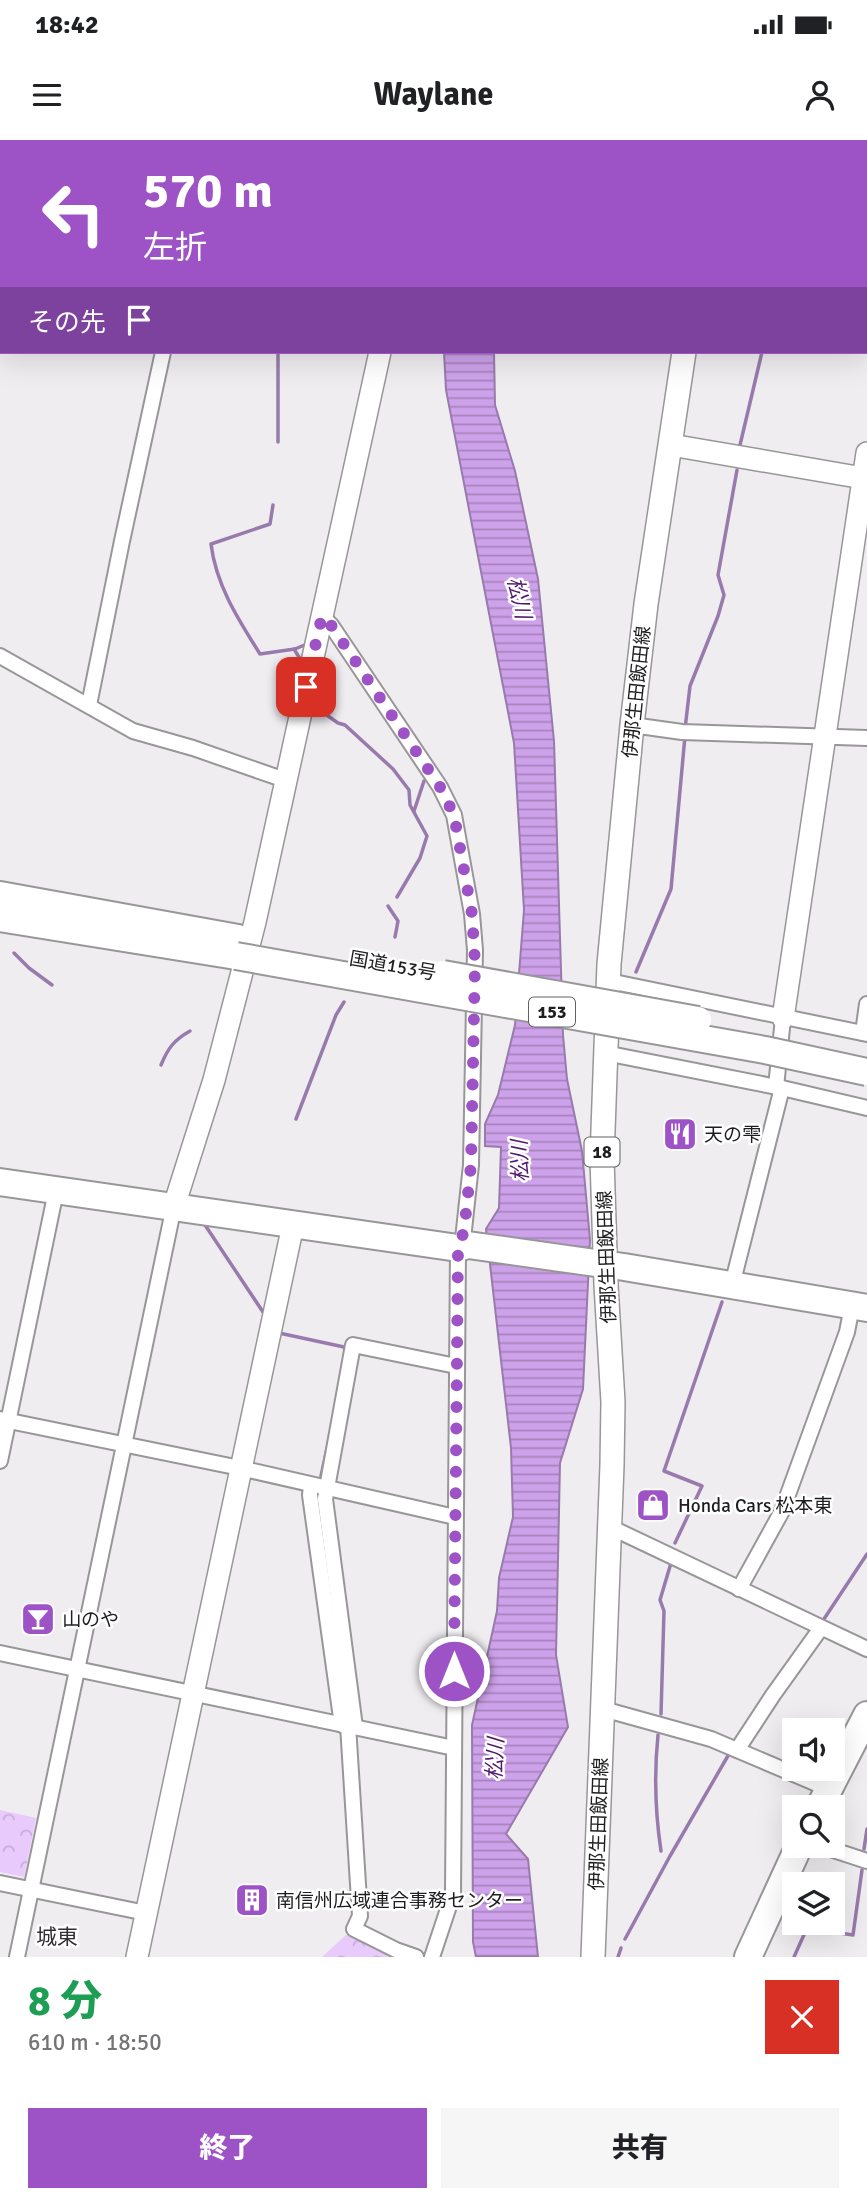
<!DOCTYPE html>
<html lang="ja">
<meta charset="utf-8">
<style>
:root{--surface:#fff;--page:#f6f6f6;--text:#202124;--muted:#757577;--accent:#9d53c6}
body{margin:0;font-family:Signika,"Noto Sans JP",sans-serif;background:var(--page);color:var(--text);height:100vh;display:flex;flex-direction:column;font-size:26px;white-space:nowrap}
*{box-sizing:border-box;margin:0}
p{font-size:23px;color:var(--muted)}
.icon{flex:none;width:38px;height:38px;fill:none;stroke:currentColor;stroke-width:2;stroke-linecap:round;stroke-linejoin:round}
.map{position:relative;height:1817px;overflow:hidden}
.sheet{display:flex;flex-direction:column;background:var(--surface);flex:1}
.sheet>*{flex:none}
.top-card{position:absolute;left:0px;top:0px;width:868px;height:214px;box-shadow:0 7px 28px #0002;background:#9d53c6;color:#fff;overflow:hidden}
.buttons{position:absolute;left:782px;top:1578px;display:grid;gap:14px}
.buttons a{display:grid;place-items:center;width:63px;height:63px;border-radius:0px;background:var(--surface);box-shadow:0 7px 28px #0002;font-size:35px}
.pin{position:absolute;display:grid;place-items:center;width:60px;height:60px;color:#fff;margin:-30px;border-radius:14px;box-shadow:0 4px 10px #0006}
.me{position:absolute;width:77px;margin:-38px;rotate:0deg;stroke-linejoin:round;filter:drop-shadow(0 0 5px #0008)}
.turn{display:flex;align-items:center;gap:24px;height:147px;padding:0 28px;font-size:32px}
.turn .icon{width:91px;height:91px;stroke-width:2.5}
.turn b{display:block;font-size:49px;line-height:60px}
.then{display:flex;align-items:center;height:66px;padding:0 28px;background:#0003;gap:14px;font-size:26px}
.round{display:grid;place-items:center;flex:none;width:74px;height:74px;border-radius:0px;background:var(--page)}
.head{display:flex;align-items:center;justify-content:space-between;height:119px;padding:0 28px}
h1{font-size:42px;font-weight:800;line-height:52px;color:#1e9e55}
.button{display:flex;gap:14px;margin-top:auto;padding:14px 28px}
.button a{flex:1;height:80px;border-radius:0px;background:var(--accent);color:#fff;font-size:28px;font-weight:800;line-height:80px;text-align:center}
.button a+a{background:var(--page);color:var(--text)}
.status{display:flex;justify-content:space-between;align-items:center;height:49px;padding:0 35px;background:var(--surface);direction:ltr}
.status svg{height:19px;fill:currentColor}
header{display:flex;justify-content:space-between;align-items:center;height:91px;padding:0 28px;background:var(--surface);font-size:32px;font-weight:800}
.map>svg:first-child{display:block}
</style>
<div class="status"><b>18:42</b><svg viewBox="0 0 49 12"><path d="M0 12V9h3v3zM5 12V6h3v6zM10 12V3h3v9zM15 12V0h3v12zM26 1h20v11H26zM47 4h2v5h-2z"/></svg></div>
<header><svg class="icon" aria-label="menu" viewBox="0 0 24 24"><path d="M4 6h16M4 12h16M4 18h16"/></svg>Waylane<svg class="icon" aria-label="person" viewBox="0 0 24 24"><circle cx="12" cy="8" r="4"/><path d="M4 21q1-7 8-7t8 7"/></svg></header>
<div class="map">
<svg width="867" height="1817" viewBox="0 0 867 1817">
<defs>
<pattern id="park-crowns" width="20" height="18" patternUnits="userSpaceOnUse" patternTransform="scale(1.75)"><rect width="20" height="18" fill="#e8cafd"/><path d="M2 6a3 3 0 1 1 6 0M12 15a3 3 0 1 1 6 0" fill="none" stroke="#c7add8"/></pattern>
<pattern id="water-rules" width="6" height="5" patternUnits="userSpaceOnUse" patternTransform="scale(1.75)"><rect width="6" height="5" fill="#cda2ea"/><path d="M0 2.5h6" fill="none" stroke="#a683bd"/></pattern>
</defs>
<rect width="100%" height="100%" fill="#f0edf1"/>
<g fill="url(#park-crowns)">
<polygon points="0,1670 36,1678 24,1737 0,1732"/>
<polygon points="346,1795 354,1797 401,1817 322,1817"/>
</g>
<polygon fill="url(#water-rules)" stroke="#987aad" stroke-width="2" points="444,212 494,212 495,265 515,331 538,439 554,601 563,895 567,939 582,1011 590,1100 583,1249 560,1323 556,1515 568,1587 506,1694 528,1719 538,1817 476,1817 473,1802 472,1585 497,1471 499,1438 513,1377 511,1308 486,1089 499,1068 501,1007 485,1006 485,984 498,955 515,885 524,770 514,603 446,250"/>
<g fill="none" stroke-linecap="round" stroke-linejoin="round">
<g stroke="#987aad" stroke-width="3.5">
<polyline points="371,0 373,2"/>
<polyline points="336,2 337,0"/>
<polyline points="278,212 278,302"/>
<polyline points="740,305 762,212"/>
<path d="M273 365 270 384 211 404C216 445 238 479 260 514L295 509 307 504"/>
<polyline points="294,509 302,522"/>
<polyline points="311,564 338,583 345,585 393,629 409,650 410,665 427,696 420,718 397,757"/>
<polyline points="685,589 690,546 718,476 724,455 718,435 737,330"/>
<polyline points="414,671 424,641"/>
<polyline points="388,766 398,781 395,797"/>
<polyline points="14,813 29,828 52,845"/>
<polyline points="636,832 671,749 685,596"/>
<path d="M161 925C168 908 174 900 190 891"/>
<polyline points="296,979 336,875 344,862"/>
<polyline points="203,1082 265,1175"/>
<polyline points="279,1193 344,1207 346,1214"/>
<polyline points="321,1336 331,1290"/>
<polyline points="675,1403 702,1346 664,1331 722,1162"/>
<polyline points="822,1482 867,1414"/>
<polyline points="661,1574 664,1471 660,1460 671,1423"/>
<path d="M658 1595C654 1634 655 1671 661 1711"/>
<polyline points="864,1709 867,1689"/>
<polyline points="625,1799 670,1716 729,1614"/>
<polyline points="618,1817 621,1808"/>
<polyline points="794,1817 807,1788 853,1795 862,1730"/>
</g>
<g stroke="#989699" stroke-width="18">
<g id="street">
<polyline points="16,2 17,0"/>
<polyline points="207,2 208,0"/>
<polyline points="0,44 2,39"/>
<polyline points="0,101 2,102"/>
<polyline points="322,476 331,485 440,647 454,675 472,774 475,810 471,1025 463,1099 458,1108 453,1754 432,1817"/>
<polyline points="0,516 133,591 193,608 285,640"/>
<polyline points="89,565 122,401 163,212"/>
<polyline points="632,585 682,592 867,598"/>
<polyline points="609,841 867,894"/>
<polyline points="863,893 867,864"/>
<polyline points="605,913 782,948 867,968"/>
<polyline points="776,947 783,878"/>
<polyline points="732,1145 782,948"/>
<polyline points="0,1279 240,1328 455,1377"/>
<polyline points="0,1321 56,1051"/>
<polyline points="311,1346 310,1355 342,1585"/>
<polyline points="610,1387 867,1509"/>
<polyline points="739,1449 782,1371 847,1192 852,1166"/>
<polyline points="0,1513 454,1608"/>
<polyline points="603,1569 711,1599 829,1649"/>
<polyline points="348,1585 360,1776 354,1789 396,1810 416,1817"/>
<polyline points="355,1587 325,1359 353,1205 456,1226"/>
<polyline points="737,1610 773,1555 821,1488"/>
<polyline points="821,1706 867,1721"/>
<polyline points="0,1743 146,1773"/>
<polyline points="17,1817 174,1066"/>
</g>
</g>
<g stroke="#989699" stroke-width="24">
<g id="secondary">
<polyline points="412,2 412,0"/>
<polyline points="671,305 863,338"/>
<polyline points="783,878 867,313"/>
<polyline points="174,1066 214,940 255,782 380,212"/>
<polyline points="137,1817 293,1085"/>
</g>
</g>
<g stroke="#989699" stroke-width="26">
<g id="primary">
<polyline points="715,2 715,0"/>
<polyline points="593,1817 612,1325 613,1262 606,1145 602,1018 609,824 632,585 646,464 684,212"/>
</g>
</g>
<g stroke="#989699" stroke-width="30">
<g id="highway">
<polyline points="0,755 238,798"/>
<polyline points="0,778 236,816"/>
<polyline points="0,1042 458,1108 468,1105 624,1127 867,1168"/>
<polyline points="819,1668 867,1575"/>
<polyline points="748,1817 799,1706"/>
</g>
</g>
<use href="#street" stroke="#fff" stroke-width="14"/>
<use href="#secondary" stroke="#fff" stroke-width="21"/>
<use href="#primary" stroke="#fff" stroke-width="23"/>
<use href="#highway" stroke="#fff" stroke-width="26"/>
<g stroke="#989699" stroke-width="30" stroke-linecap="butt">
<g id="highway-bridge">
<polyline points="236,816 765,910 867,932"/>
<polyline points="443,834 698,880"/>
</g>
</g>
<use href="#highway-bridge" stroke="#fff" stroke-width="26"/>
</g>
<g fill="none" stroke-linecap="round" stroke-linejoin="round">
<polyline stroke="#9d53c6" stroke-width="12" stroke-dasharray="0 21.6" points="306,547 322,476 331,485 440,647 454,675 472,774 475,823 471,1025 464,1091 458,1108 454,1531"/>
</g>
<defs>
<g id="restaurant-square" transform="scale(1.75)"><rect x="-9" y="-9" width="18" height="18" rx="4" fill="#9d53c6" stroke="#fff"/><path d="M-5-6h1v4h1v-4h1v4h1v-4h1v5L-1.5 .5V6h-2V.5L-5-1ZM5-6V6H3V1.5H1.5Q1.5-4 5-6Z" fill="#fff"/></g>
<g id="shop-square" transform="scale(1.75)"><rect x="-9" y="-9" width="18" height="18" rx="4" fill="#9d53c6" stroke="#fff"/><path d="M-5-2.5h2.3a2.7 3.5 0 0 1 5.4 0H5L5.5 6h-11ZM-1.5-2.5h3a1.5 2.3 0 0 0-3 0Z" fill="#fff"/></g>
<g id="bar-square" transform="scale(1.75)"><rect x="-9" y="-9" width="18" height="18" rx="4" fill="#9d53c6" stroke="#fff"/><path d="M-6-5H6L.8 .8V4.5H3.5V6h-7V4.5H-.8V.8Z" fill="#fff"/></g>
<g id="building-square" transform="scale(1.75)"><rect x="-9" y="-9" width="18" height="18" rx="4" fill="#9d53c6" stroke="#fff"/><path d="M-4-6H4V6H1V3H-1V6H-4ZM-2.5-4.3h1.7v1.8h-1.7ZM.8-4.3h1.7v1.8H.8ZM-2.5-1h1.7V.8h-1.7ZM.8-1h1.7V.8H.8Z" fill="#fff"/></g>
</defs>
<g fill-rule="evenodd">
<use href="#restaurant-square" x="680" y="994"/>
<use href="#shop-square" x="653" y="1365"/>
<use href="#bar-square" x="38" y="1479"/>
<use href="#building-square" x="252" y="1760"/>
</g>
<g text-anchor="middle" stroke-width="5" stroke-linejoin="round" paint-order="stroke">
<g fill="#fff" stroke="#626162" stroke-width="2">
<rect x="529" y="857.5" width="46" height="29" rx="5"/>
<rect x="584.5" y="997.5" width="35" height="29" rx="5"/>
</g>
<g font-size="18" font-weight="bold" fill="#1e1d1f">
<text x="552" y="878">153</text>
<text x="602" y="1018">18</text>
</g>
<g font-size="19" fill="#1e1d1f" stroke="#fff">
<text transform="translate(636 552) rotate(-84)" y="7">伊那生田飯田線</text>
<text transform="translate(393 825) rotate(10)" y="7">国道153号</text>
<text transform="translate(606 1117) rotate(-92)" y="7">伊那生田飯田線</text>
<text transform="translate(598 1684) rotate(-88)" y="7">伊那生田飯田線</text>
</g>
<g font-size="19" fill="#1e1d1f" stroke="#fff" text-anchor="start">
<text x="704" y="1001">天の雫</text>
<text x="678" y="1372">Honda Cars 松本東</text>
<text x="62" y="1486">山のや</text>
<text x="276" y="1767">南信州広域連合事務センター</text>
</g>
<g font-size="21" font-style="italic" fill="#51196d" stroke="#fff">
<text transform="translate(519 458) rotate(77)" y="7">松川</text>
<text transform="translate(520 1021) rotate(-92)" y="7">松川</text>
<text transform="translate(495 1619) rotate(-87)" y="7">松川</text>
</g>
<g font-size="21" fill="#312f32" stroke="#fff">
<text x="57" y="1804">城東</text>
</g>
</g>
</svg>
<div class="buttons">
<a><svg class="icon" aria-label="sound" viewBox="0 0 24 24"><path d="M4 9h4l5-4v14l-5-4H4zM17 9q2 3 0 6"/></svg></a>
<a><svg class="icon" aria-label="search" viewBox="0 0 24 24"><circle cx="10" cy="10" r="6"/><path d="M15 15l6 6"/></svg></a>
<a><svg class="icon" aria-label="layers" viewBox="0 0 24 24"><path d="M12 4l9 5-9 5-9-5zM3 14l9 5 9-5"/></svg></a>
</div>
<div class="pin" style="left:306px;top:547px;background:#d93025"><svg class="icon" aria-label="arrive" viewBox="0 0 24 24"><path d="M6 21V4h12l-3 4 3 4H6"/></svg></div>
<svg class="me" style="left:454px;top:1531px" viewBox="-20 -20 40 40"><circle r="17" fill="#9d53c6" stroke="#fff" stroke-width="3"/><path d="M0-11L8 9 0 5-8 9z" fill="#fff"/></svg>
<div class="top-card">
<div class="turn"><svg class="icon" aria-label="left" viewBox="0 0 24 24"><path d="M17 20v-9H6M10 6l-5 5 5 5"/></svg><div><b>570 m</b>左折</div></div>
<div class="then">その先<svg class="icon" aria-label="arrive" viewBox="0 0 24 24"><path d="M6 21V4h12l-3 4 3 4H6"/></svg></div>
</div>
</div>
<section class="sheet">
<div class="head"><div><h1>8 分</h1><p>610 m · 18:50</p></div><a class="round" style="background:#d93025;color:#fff"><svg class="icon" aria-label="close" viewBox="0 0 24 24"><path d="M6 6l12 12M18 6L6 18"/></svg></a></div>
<div class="button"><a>終了</a><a>共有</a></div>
</section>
